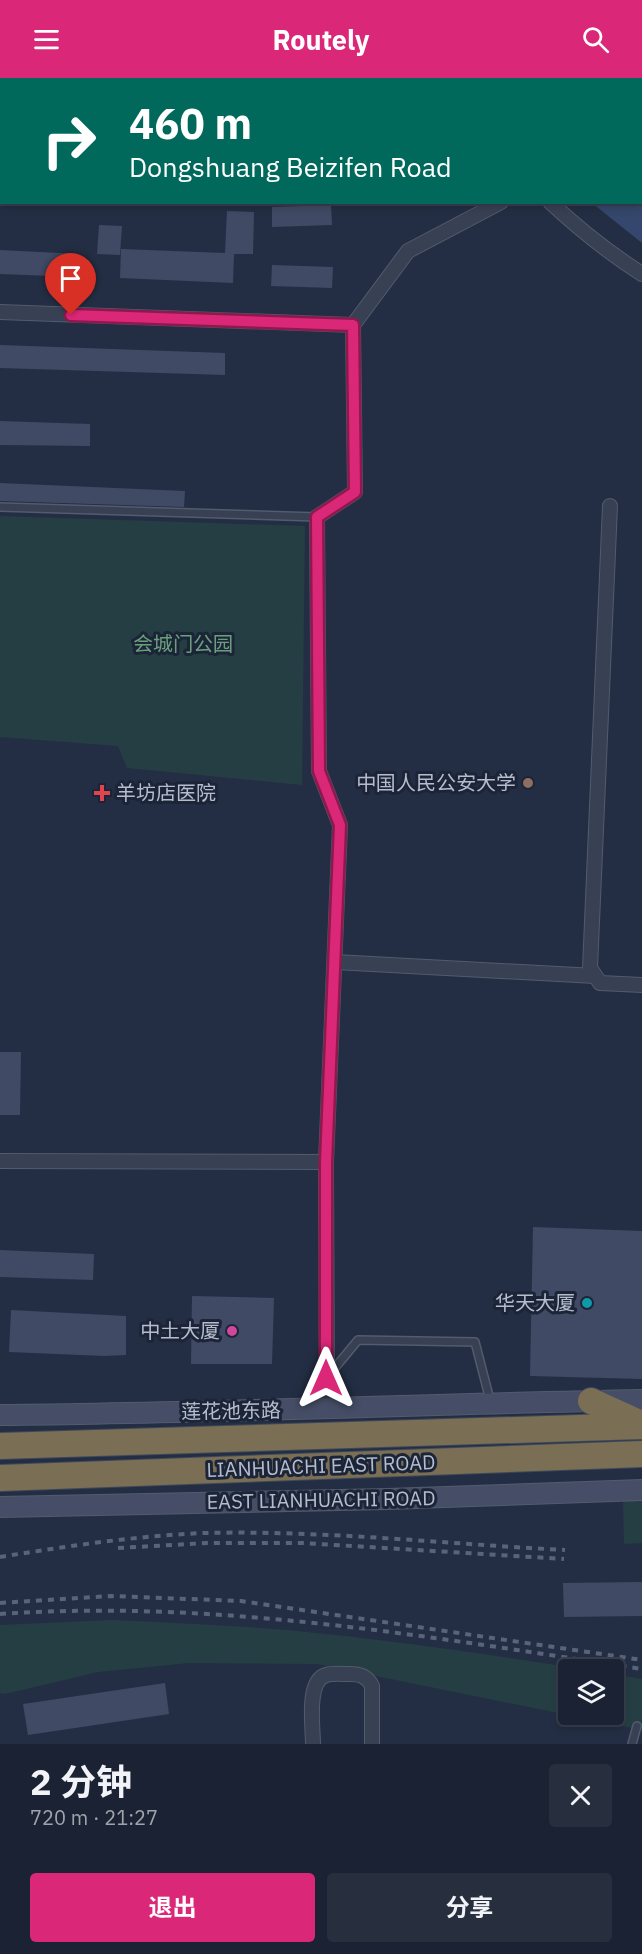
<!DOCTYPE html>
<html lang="zh">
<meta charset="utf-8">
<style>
:root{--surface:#1a2233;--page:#272f3f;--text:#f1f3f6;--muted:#9fa4ac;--line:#383f4e;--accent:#db2777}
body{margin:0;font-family:"IBM Plex Sans","Noto Sans SC",sans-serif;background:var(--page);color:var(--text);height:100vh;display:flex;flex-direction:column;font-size:22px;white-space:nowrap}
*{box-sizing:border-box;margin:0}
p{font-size:20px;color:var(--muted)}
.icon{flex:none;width:33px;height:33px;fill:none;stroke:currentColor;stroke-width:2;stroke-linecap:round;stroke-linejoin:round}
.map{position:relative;height:1666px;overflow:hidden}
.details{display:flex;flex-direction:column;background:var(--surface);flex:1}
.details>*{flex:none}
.top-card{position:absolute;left:0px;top:0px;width:642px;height:126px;box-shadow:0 3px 9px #0003,0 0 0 2px var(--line);background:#00695c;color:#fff;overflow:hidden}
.tools{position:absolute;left:558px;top:1581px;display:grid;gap:12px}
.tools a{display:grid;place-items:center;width:66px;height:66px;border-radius:6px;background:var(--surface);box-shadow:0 3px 9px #0003,0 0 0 2px var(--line);font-size:30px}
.pin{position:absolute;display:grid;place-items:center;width:51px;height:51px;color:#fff;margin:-62px -26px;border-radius:50% 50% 50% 0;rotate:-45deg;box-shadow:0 0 6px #0007}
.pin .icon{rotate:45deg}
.me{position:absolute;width:66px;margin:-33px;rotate:0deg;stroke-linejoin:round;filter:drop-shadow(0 0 4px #0008)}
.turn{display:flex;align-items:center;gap:21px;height:126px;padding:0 30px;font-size:27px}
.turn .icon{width:78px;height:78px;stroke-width:2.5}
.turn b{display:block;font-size:42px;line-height:51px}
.round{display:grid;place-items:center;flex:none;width:63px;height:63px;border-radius:6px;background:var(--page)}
.summary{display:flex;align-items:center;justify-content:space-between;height:102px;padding:0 30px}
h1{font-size:36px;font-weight:700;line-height:45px}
.cta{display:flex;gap:12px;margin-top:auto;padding:12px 30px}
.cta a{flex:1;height:69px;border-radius:6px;background:var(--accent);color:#fff;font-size:24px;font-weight:700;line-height:69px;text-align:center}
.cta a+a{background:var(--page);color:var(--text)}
header{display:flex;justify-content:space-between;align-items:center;height:78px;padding:0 30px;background:var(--accent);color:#fff;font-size:27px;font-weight:700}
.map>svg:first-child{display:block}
</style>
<header><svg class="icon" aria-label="menu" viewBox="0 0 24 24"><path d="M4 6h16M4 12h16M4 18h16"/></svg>Routely<svg class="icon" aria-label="search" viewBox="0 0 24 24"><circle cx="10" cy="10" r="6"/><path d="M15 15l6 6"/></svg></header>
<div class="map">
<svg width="642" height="1666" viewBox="0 0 642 1666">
<rect width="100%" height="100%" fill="#232e44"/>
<g fill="#253e44">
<polygon points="0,438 305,448 302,707 127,690 118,668 0,659"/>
<polygon points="642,1420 642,1465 624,1466 623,1421"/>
<path d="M112 1542C157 1544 203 1546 248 1549 360 1557 472 1574 583 1591L568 1592V1636H614V1596L642 1601V1652L317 1586 189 1585 98 1594 5 1616 0 1615V1547Z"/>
</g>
<polygon fill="#35476c" points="641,84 642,85 642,165 592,125 640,124"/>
<g fill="#404a64">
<polygon points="331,127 332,147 272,149 272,129"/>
<polygon points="227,133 254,134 253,176 234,176 233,205 120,200 121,171 225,175"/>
<polygon points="99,147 122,148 120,177 97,176"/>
<polygon points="0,172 79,176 78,199 0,196"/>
<polygon points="272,187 333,189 332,210 271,208"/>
<polygon points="0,267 225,275 225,297 0,290"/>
<polygon points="0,343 90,346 90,368 0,367"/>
<polygon points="0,405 185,413 184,429 0,423"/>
<polygon points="0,974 21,974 20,1037 0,1037"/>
<polygon points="533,1149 642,1153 642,1301 530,1298"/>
<polygon points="0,1172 94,1176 93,1202 0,1199"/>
<polygon points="192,1218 274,1220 272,1286 191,1286"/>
<polygon points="11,1232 126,1238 126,1277 104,1278 9,1274"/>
<polygon points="642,1504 642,1538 564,1539 563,1505"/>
<polygon points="165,1605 169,1636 28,1657 23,1626"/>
</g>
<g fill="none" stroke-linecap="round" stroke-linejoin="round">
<g stroke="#535b6d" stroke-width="10">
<g id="lane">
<polyline points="0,429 317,439"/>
<polyline points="329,1297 358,1262 475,1264 490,1322"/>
<polyline points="632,1666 637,1648"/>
</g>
</g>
<g stroke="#535b6d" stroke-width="16">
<g id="street">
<polyline points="456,0 457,2"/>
<path d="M550 124C579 151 609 175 642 196"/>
<polyline points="0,234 353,247"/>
<polyline points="610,428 590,890 600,905 642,907"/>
<polyline points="335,884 595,898"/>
<polyline points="0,1083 326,1084"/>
<polyline points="327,1331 326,1084 340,747 319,693 317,439 355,414 353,247 408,173 501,124"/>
<path d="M313 1666C313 1649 306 1603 326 1597 333 1595 342 1596 349 1596 360 1596 367 1598 372 1608V1666"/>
</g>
</g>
<g stroke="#535b6d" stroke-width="22">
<g id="secondary">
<polyline points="600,0 601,2"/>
<polyline points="640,42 642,43"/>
<path d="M0 1337C214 1335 428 1326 642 1322"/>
<polyline points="0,1429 388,1421 642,1412"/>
</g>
</g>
<g stroke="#3f485a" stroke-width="28">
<g id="highway">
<polyline points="591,1323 639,1345"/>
<polyline points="0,1368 642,1348"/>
<polyline points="0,1400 642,1376"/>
</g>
</g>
<use href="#lane" stroke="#384053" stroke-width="7"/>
<use href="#street" stroke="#384053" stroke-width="14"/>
<use href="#secondary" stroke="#454e66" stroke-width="20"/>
<use href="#highway" stroke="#7a6f54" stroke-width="26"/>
<g stroke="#59647a" stroke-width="4" stroke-dasharray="6 6" stroke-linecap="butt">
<polyline points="118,1470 207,1465 303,1465 564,1481"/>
<path d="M0 1479C68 1468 135 1458 204 1455 324 1452 445 1466 565 1472"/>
<polyline points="0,1525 110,1518 241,1523 642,1582"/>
<path d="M0 1536C216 1521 429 1559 642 1591"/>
</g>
</g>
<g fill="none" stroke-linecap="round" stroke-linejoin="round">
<g stroke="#8e194d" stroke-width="15">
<polyline id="route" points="71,237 353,247 355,414 317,439 319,693 340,747 326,1084 326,1300"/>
</g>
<use href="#route" stroke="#db2777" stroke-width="10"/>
</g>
<circle fill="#8d6e63" stroke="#1c2538" stroke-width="2" cx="528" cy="705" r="6"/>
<path fill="#e0444e" stroke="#1c2538" stroke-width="2" d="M99 706h6v6h6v6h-6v6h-6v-6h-6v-6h6z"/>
<circle fill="#0f9aa8" stroke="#1c2538" stroke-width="2" cx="587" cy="1225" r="6"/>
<circle fill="#d1479c" stroke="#1c2538" stroke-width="2" cx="232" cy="1253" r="6"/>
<g text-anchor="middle" stroke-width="6" stroke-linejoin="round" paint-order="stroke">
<g font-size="20" fill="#69a07b" stroke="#1c2538">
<text x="183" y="573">会城门公园</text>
</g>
<g font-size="20" fill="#b5bccd" stroke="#1c2538" text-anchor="end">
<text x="516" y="712">中国人民公安大学</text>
<text x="116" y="722" text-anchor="start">羊坊店医院</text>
<text x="575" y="1232">华天大厦</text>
<text x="220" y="1260">中土大厦</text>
</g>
<g font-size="20" fill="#b5bccd" stroke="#1c2538">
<text transform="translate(231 1333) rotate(-1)" y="7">莲花池东路</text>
<text transform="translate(321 1388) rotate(-2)" y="7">LIANHUACHI EAST ROAD</text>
<text transform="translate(321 1422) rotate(-1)" y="7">EAST LIANHUACHI ROAD</text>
</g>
</g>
</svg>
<div class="tools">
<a><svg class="icon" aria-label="layers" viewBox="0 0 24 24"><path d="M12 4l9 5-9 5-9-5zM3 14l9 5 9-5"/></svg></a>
</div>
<div class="pin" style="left:71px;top:237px;background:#d93025"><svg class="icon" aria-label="arrive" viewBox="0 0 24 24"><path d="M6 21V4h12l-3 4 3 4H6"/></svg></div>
<svg class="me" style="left:326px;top:1300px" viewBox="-20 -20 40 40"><path d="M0-17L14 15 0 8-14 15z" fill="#db2777" stroke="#fff" stroke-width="4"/></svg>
<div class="top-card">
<div class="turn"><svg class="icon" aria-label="right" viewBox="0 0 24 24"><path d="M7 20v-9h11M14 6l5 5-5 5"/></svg><div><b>460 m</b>Dongshuang Beizifen Road</div></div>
</div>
</div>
<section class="details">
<div class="summary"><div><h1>2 分钟</h1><p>720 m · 21:27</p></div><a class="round"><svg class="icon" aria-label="close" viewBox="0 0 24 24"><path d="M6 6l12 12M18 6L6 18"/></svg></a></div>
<div class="cta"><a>退出</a><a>分享</a></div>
</section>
